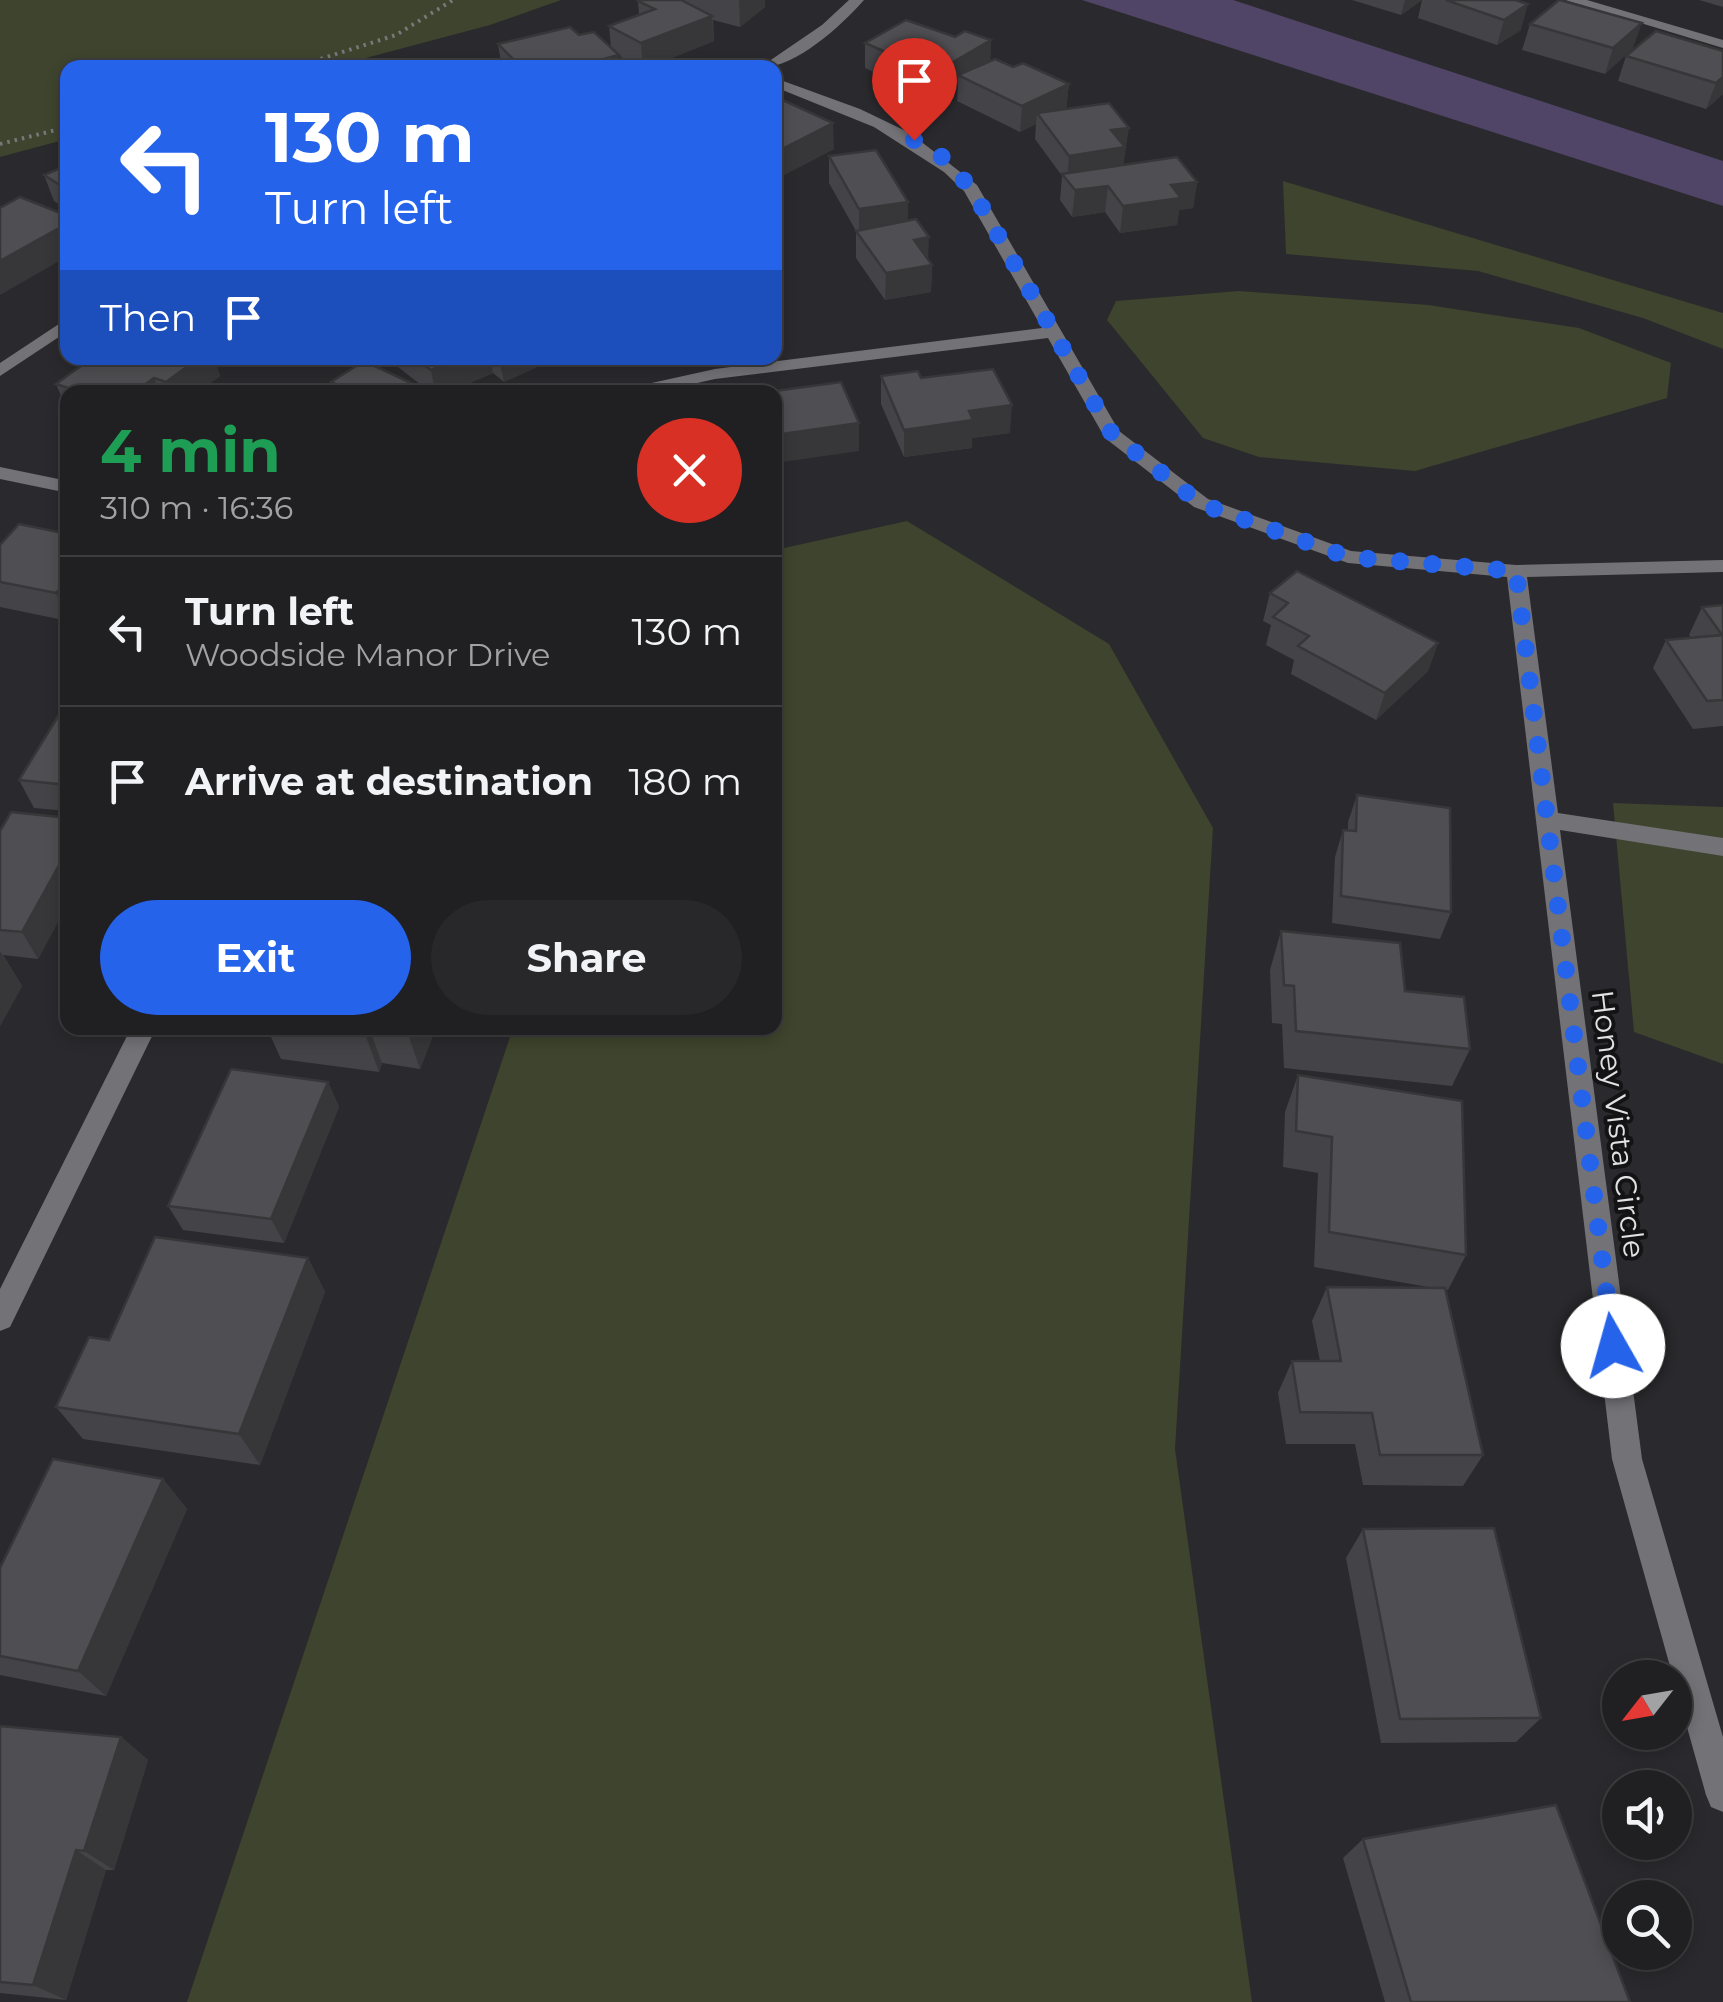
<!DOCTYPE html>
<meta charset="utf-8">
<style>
:root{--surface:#201f22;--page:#28272a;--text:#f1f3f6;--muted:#a2a2a5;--line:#3d3d40;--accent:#2563eb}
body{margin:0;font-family:Montserrat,sans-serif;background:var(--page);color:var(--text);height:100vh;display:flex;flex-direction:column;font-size:38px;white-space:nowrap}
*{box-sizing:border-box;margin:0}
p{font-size:32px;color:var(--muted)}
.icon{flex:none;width:55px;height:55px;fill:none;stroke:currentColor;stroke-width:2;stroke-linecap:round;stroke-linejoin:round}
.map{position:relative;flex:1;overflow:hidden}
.side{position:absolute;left:60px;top:385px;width:722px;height:650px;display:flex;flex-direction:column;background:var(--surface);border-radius:20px;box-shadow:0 5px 15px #0003,0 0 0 2px var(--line)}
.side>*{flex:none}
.hud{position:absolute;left:60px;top:60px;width:722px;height:305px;border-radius:20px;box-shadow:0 5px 15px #0003,0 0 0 2px var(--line);background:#2563eb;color:#fff;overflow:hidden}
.needle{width:65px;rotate:239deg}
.buttons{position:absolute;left:1602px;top:1660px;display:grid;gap:20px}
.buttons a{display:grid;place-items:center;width:90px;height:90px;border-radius:50%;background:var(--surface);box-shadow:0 5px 15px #0003,0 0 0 2px var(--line);font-size:50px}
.pin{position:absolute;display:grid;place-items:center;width:85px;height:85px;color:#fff;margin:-102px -42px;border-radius:50% 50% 50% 0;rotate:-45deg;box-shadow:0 0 10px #0007}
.pin .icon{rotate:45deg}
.me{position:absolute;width:110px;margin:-55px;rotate:353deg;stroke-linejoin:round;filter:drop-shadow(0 0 8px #0008)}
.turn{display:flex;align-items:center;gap:35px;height:210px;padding:0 40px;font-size:45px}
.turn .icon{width:130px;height:130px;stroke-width:2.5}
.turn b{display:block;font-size:70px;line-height:85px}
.then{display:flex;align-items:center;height:95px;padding:0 40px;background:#0003;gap:20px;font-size:38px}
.round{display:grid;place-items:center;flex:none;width:105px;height:105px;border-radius:52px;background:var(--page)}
.headline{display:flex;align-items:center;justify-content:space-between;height:170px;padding:0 40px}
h1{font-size:60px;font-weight:700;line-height:75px;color:#1e9e55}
.cta{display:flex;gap:20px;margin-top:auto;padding:20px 40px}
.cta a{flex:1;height:115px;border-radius:60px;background:var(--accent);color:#fff;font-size:40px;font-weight:700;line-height:115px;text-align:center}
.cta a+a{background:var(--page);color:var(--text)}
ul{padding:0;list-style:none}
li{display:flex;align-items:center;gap:30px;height:150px;padding:0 40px;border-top:2px solid var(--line)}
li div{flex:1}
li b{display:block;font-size:38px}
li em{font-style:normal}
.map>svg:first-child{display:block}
</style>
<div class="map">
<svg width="1723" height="2002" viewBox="0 0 1723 2002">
<rect width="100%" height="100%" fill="#2a292d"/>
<g fill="#3e442d">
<polygon points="0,0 561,0 490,25 332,67 68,68 67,139 0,157"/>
<polygon points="1283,181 1723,313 1723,349 1643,318 1478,271 1286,254"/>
<polygon points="1239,291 1428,305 1579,328 1671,363 1667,398 1415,471 1259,457 1203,438 1107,320 1116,301"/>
<polygon points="907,521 1109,644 1213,828 1175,1449 1252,2002 187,2002 513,1028 775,1028 775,550"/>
<polygon points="1613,803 1723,807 1723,1064 1634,1032"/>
</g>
<polygon fill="#514567" points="1082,0 1233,0 1723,161 1723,206"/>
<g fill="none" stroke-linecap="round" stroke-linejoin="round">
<g stroke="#78777a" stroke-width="4" stroke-dasharray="2.5 5" stroke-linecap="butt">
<polyline points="292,68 396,35 453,0"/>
<polyline points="0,144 68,127"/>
</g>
<g fill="#737277" fill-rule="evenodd">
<path d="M849 0H864C839 28 795 68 759 68L822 25Z"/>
<polygon points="1565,0 1587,0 1723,40 1723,48"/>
<polygon points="775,78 860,109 910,133 977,185 1119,431 1208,499 1351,551 1516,565 1723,560 1723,572 1527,577 1558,813 1723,838 1723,856 1560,830 1642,1459 1723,1737 1723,1812 1711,1807 1706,1795 1612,1459 1507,577 1348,563 1194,507 1105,438 1048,338 715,379 657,392 626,392 629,388 715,369 1042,328 964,191 944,172 874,127 775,87"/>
<polygon points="68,318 68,331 0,376 0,363"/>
<polygon points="0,467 68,481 68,493 0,479"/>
<polygon points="131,1028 156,1028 10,1327 0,1331 0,1289"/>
</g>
</g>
<g fill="#444347">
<polygon points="765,0 765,7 740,27 713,20 714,41 647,68 641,68 619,56 620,68 502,68 498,44 579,35 611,48 609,26 639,15 638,1 640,0"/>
<polygon points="1352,0 1515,0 1521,30 1497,45 1418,18 1422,0 1401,15"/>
<polygon points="1699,0 1723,0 1723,7"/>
<polygon points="1530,24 1633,48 1605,74 1522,50"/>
<polygon points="955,37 991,40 990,61 1069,84 1066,109 1126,154 1124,154 1123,165 1197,182 1193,208 1179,210 1177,225 1120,233 1105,212 1072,217 1060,200 1062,176 1035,139 1036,124 1020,132 957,101 958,85 933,99 865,68 865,43"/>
<polygon points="1723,51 1723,94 1706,109 1618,81 1626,56"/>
<polygon points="775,98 834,149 778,178 775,176"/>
<polygon points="829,156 908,221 932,265 931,292 885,300 856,258 856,231 829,183"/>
<polygon points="68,165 68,210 54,201 44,175"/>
<polygon points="90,358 214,358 220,376 198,392 68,392 68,412 56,384 91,359"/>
<polygon points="396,358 545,358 546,363 504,382 493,373 449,392 430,392 398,367"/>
<polygon points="881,376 921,378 1010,433 972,438 972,448 904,457 881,404"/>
<polygon points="331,382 424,389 425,392 334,392"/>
<polygon points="68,534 68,621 0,607 0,545"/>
<polygon points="1270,593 1438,643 1428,671 1376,720 1291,674 1294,660 1266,645 1271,625 1263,621"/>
<polygon points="1723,605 1723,726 1693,729 1653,668 1666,640 1691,638 1689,635 1702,607"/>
<polygon points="68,700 68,811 34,808 19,780"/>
<polygon points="1357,795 1451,912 1440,939 1332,923 1335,857 1343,830 1348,830 1348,822"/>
<polygon points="68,818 68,903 38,959 3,955 22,986 0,1026 0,831"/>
<polygon points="1281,931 1405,991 1470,1049 1452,1086 1284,1068 1282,1024 1272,1023 1270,970"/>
<polygon points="267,1028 436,1028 420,1069 382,1063 379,1072 281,1059"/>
<polygon points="1298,1075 1466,1255 1448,1290 1445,1289 1483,1455 1463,1486 1363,1485 1355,1444 1286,1444 1278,1393 1292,1361 1320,1361 1312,1321 1327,1287 1434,1288 1314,1267 1318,1173 1283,1167 1285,1112"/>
<polygon points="328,1082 339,1107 284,1243 183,1230 168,1206"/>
<polygon points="308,1258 325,1292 260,1465 83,1439 56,1407 109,1340"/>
<polygon points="163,1479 187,1509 106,1696 0,1675 0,1568"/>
<polygon points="1363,1529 1541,1718 1516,1742 1381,1743 1346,1558"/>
<polygon points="0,1726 121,1737 148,1760 114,1870 106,1870 66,2000 0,1993"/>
<polygon points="1363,1839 1630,2002 1385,2002 1343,1858"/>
</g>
<g fill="#373739">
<polygon points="739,0 765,0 765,7 740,27"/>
<polygon points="1405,0 1422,0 1401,15"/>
<polygon points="1528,4 1521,30 1497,45 1504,20"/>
<polygon points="712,16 714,41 647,68 643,68 641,43"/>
<polygon points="1642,23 1633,48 1605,74 1613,48"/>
<polygon points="991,40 990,65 958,75 958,85 933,99 934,73"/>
<polygon points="619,55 620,68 569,68"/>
<polygon points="1723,77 1723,94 1706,109 1716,83"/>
<polygon points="1069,84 1066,109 1037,113 1036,124 1020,132 1022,106"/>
<polygon points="833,123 834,149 778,178 778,151"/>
<polygon points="1129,128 1122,174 1067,182 1069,156 1111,130"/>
<polygon points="1197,182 1193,208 1179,210 1177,225 1120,233 1123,206 1171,185"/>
<polygon points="1108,186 1105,212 1072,217 1075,190"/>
<polygon points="908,202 908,229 859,236 859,209"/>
<polygon points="68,223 68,256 0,295 0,261"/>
<polygon points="929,237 928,264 914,240"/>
<polygon points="932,265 931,292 885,300 886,273"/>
<polygon points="199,358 214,358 220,376 198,392 170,392 166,382"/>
<polygon points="460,358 490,358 493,373 449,392 435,392 431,370"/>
<polygon points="499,358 545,358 546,363 504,382"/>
<polygon points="154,378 159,392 135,392"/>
<polygon points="1012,405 1010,433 972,438 972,448 904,457 904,430 969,411"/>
<polygon points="859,423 859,451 775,463 775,435"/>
<polygon points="68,580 68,619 56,593"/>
<polygon points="1438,643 1428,671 1376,720 1385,693"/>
<polygon points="68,849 68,903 38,959 22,932"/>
<polygon points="0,951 22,986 0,1026"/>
<polygon points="367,1028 369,1028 382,1063 379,1072 365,1034"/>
<polygon points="408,1028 436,1028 420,1069 407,1031"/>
<polygon points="328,1082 339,1107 284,1243 271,1219"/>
<polygon points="308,1258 325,1292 260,1465 239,1434"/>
<polygon points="163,1479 187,1509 106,1696 78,1671"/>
<polygon points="121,1737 148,1760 114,1870 84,1851"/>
<polygon points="76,1850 106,1870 66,2000 33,1985"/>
</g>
<g fill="#4f4e52" stroke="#373739" stroke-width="2.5">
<polygon points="681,0 712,16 641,43 609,26 655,9 638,1 640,0"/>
<polygon points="1446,0 1515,0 1528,4 1504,20"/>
<polygon points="1559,0 1560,0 1642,23 1613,48 1530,24"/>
<polygon points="906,20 955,37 965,31 991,40 934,73 865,43"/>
<polygon points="570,27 579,35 594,32 619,55 569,68 522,68 498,44"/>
<polygon points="1656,31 1723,51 1723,77 1716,83 1626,56"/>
<polygon points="995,59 1013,67 1023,63 1069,84 1022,106 958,75"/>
<polygon points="496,64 500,68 479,68"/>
<polygon points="776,97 833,123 778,151 775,150 775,98"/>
<polygon points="1109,103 1129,128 1111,130 1125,147 1069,156 1037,113"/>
<polygon points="876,150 908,202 859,209 829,156"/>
<polygon points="1177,157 1197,182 1171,185 1181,198 1123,206 1108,186 1075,190 1062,174"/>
<polygon points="68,165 68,190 44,175"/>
<polygon points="20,197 68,216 68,223 0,261 0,208"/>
<polygon points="916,219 929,237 914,240 932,265 886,273 856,231"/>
<polygon points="92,358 199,358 166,382 154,378 135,392 81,392 56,384"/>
<polygon points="415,358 460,358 431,370"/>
<polygon points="364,361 424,389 418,392 345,392 349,390 331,382"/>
<polygon points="993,369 1012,405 969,411 973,420 904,430 881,376 918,371 921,378"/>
<polygon points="841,382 859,423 775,435 775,392 767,392"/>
<polygon points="19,524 68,534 68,580 56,593 0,582 0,545"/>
<polygon points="1297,571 1438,643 1385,693 1298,646 1309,636 1273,617 1288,603 1270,593"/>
<polygon points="1723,605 1723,700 1707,701 1666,640 1722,635 1702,607"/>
<polygon points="68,700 68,785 19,780"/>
<polygon points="1357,795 1450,808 1451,912 1341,896 1343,830 1356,831"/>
<polygon points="11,812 68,818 68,849 22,932 0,930 0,831"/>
<polygon points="1281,931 1400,943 1405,991 1464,997 1470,1049 1296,1031 1294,986 1284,985"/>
<polygon points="313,1028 367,1028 365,1034"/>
<polygon points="383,1028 408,1028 407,1031"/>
<polygon points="231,1069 328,1082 271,1219 168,1206"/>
<polygon points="1298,1075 1462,1101 1466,1255 1329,1232 1332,1137 1296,1131"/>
<polygon points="155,1237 308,1258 239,1434 56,1407 89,1337 109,1340"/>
<polygon points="1327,1287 1445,1288 1483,1455 1380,1455 1372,1413 1300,1412 1292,1361 1341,1361"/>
<polygon points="53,1459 163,1479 78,1671 0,1656 0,1568"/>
<polygon points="1494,1528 1541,1718 1400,1719 1363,1529"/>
<polygon points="0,1726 121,1737 84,1851 76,1850 33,1985 0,1982"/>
<polygon points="1556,1805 1630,2002 1411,2002 1363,1839"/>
</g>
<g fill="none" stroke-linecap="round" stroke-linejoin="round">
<polyline stroke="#2563eb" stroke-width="18" stroke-dasharray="0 32.4" points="914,140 942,157 971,188 1112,434 1201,504 1348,557 1516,571 1613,1346"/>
</g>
<g text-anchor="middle" stroke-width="8" stroke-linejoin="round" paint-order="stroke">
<g font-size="30" fill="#e2e1e4" stroke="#131214">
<text transform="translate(1618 1124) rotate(83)" y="10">Honey Vista Circle</text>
</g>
</g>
</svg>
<div class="buttons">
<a><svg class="needle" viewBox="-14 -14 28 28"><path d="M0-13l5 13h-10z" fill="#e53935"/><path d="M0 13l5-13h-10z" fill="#a2a2a5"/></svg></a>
<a><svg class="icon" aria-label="sound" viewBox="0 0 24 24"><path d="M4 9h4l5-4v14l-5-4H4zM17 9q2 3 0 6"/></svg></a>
<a><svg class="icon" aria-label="search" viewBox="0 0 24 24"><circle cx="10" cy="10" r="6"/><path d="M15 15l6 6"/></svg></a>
</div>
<div class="pin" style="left:914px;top:140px;background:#d93025"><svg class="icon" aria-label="arrive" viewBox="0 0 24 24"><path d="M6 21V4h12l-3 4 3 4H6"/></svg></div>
<svg class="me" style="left:1613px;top:1346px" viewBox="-20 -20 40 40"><circle r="19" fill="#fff"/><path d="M0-13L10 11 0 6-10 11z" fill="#2563eb"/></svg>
<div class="hud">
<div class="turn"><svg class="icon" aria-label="left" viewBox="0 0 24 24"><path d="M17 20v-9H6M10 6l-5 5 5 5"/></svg><div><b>130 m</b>Turn left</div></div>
<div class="then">Then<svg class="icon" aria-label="arrive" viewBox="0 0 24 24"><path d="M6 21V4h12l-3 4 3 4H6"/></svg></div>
</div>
<section class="side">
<div class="headline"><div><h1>4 min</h1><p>310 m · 16:36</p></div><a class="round" style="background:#d93025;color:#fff"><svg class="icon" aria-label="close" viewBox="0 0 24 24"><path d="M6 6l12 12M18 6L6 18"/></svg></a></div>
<ul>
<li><svg class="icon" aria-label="left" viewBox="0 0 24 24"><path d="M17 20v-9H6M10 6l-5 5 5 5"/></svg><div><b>Turn left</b><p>Woodside Manor Drive</p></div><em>130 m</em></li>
<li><svg class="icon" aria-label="arrive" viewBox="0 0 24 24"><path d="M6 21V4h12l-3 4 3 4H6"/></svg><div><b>Arrive at destination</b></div><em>180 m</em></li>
</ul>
<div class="cta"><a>Exit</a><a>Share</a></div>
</section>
</div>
